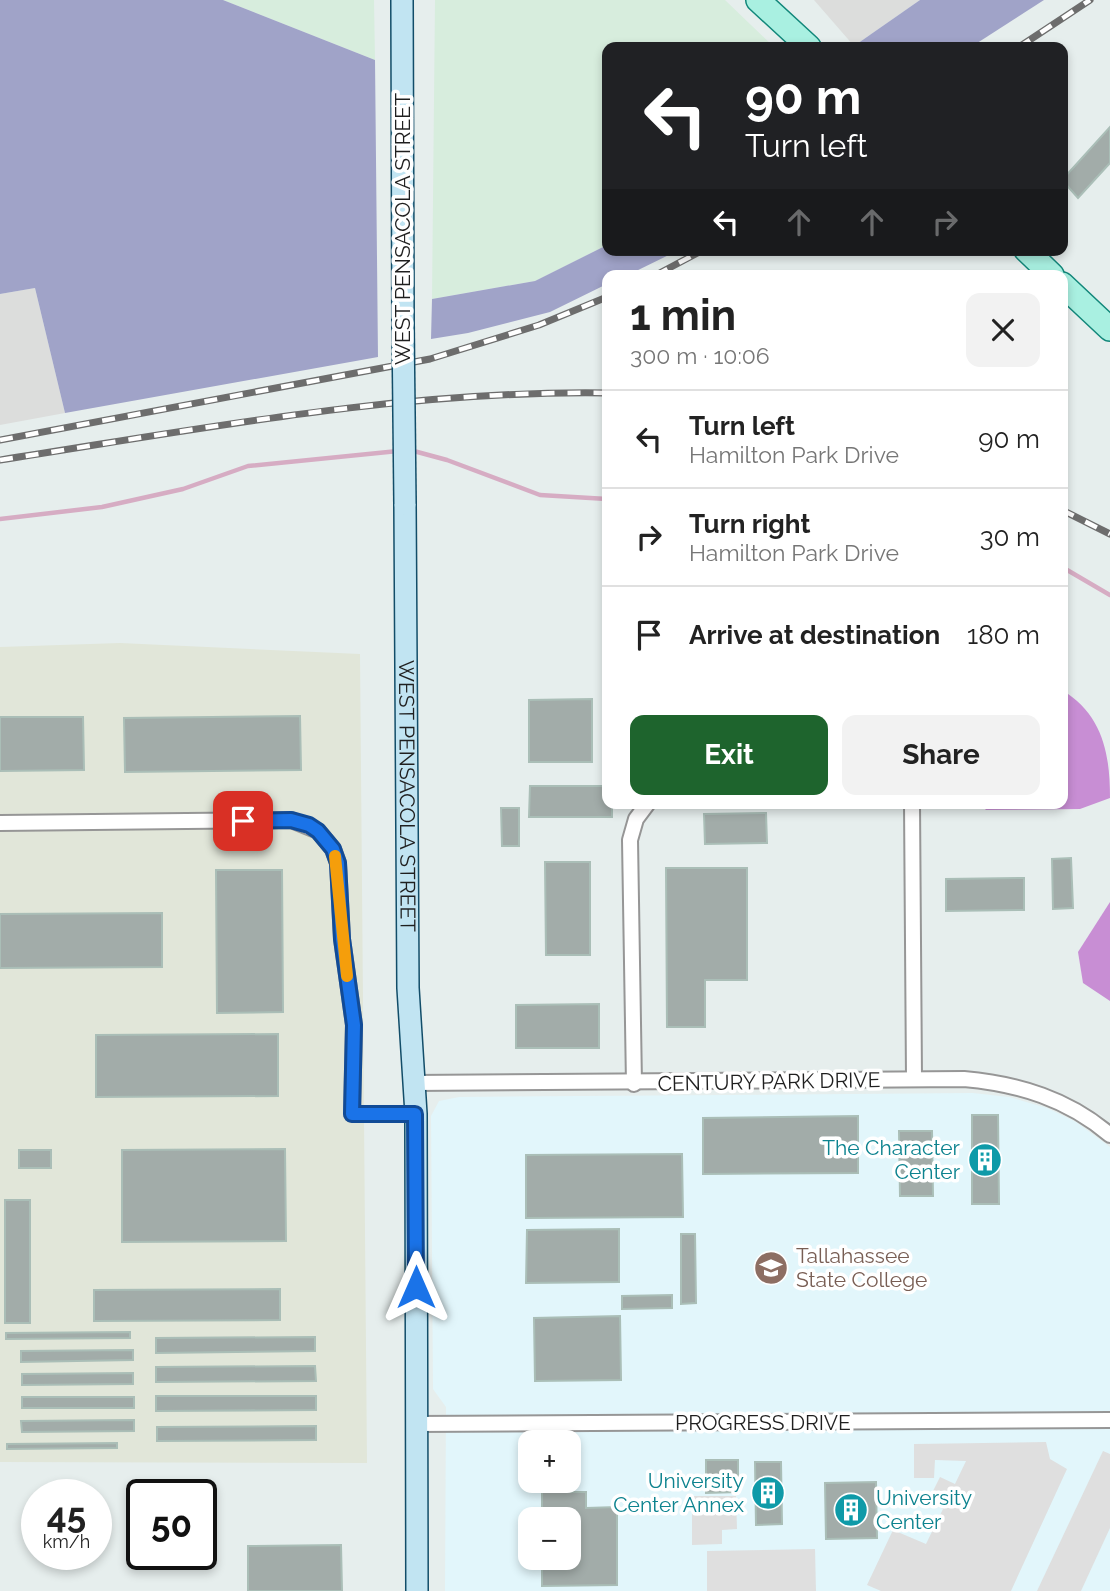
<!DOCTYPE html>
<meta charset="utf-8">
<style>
:root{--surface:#fff;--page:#f2f2f2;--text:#222;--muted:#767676;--line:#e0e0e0;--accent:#1e642d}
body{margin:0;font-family:Raleway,sans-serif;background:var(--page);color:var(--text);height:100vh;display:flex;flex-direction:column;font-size:26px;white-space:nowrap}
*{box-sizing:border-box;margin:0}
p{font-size:23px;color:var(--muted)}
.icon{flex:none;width:38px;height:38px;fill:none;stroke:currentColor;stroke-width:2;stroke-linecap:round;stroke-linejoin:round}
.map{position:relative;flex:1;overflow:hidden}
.panel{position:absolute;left:602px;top:270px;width:466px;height:539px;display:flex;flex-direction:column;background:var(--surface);border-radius:14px;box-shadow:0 4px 10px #0003}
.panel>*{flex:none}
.guide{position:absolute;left:602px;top:42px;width:466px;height:214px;border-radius:14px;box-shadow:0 4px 10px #0003;background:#202124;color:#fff;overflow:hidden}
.tools{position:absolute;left:518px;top:1430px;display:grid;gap:14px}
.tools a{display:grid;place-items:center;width:63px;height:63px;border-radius:14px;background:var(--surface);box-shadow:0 4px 10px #0003;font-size:35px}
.speed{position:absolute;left:21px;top:1479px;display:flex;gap:14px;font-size:35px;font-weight:700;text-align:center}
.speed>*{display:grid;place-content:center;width:91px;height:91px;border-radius:50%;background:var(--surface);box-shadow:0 4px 10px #0003;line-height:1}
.speed small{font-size:18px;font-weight:400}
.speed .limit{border:4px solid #111;border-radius:10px;background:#fff;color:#111}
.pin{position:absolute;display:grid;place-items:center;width:60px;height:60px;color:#fff;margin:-30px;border-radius:14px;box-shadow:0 4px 10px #0006}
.me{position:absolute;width:77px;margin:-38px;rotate:0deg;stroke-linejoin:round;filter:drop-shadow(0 0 5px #0008)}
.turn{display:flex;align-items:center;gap:24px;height:147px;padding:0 28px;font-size:32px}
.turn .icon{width:91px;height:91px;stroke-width:2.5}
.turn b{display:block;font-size:49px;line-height:60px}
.lanes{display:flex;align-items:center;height:66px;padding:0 28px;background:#0003;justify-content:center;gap:35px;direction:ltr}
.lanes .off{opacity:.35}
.round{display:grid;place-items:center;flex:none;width:74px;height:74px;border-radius:14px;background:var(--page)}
.overview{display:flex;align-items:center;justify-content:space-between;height:119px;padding:0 28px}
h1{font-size:42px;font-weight:700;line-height:52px}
.action{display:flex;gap:14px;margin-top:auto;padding:14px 28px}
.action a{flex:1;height:80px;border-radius:14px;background:var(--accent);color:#fff;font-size:28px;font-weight:700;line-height:80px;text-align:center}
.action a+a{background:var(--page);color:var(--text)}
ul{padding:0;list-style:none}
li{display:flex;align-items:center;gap:21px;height:98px;padding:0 28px;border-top:2px solid var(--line)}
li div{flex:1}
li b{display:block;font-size:26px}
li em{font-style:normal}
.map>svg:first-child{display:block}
</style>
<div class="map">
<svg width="1110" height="1591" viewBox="0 0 1110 1591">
<rect width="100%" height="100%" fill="#e6eeed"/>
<g fill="#dcdddc">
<polygon points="814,0 920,0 854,46"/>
<polygon points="35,288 65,413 0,425 0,294"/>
</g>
<g fill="#d7eddd">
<polygon points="223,0 374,0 375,60"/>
<polygon points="435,0 725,0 774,47 607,47 607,245 535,281 432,299"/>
</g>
<polygon fill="#e1e6d9" points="120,643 360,654 367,1463 0,1462 0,647"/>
<path fill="#e2f6fb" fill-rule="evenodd" d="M973 1093 1009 1097 1047 1108 1076 1122 1110 1147V1591H445L446 1407 433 1389 431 1116 439 1101 459 1097ZM530 1442H569V1480H530ZM530 1519H569V1558H530Z"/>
<g fill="#a0a3c8">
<polygon points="0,0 223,0 375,60 378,357 65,413 35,288 0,294"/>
<polygon points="920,0 1044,0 971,47 854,46"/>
<polygon points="607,245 607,250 679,250 628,275 607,275 607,284 550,312 468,333 431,339 432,299 535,281"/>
</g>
<g fill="#c88ed4">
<path d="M1062 690C1103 715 1110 754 1110 798L1080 809 986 810 979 803H1062Z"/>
<polygon points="1110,902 1110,1001 1083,983 1078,952"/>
</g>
<g fill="#dfdfdf">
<polygon points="1046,1442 1050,1459 1067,1469 1011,1591 881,1591 867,1585 893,1530 926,1544 943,1509 928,1501 940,1477 955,1484 966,1461 935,1460 934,1478 914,1478 914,1444"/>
<polygon points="1103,1451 1110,1454 1110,1528 1081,1591 1037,1591"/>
<polygon points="692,1496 736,1496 737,1529 722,1530 722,1544 692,1545"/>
<polygon points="815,1549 816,1591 707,1591 707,1551"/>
</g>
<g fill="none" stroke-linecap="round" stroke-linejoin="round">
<g stroke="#d6acc3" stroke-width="4.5">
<polyline points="410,450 447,460 540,495 607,499"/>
<polyline points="0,519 102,507 183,489 248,466 398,451"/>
<polyline points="1062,567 1110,595"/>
</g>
</g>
<g fill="#a2aca9" stroke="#aabeb7" stroke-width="2">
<polygon points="1110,127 1110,163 1078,198 1062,180"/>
<polygon points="592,699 592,762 529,762 529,700"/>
<polygon points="300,716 301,770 125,772 124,718"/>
<polygon points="0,717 83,717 84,770 0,771"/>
<polygon points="530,786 607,786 607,803 612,803 612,817 529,817"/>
<polygon points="779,803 879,803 879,806 779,807"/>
<polygon points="501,808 519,808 519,846 502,846"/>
<polygon points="766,813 767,843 705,844 704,814"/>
<polygon points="1071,858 1073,908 1053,909 1052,859"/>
<polygon points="545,862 590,862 590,955 546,955"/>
<polygon points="666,868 747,868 747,980 705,980 705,1027 667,1027"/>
<polygon points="216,870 282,870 283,1012 217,1013"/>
<polygon points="1024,878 1024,910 946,911 946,879"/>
<polygon points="162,913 162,967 0,968 0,914"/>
<polygon points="599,1004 599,1048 516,1048 516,1005"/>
<polygon points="278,1034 278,1096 96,1097 96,1035"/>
<polygon points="972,1115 998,1115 999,1204 972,1204"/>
<polygon points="858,1116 858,1173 703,1174 703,1118"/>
<polygon points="899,1131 932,1131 933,1196 900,1196"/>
<polygon points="285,1149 286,1241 122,1242 122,1150"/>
<rect x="19" y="1150" width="32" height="18"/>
<polygon points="682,1154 683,1217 526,1218 526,1155"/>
<rect x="5" y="1200" width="25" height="123"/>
<polygon points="619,1229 619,1282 526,1283 527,1230"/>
<polygon points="681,1234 695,1234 696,1303 681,1304"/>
<polygon points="280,1289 280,1320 94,1321 94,1290"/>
<polygon points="672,1295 672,1308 622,1309 622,1296"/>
<polygon points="620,1316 621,1380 535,1381 534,1318"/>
<polygon points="130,1332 130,1338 6,1339 6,1333"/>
<polygon points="315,1337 315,1351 156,1353 156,1338"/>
<polygon points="133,1350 133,1360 21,1362 21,1351"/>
<polygon points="315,1366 316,1381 156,1382 156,1367"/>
<polygon points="133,1373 133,1384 22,1385 22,1374"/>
<polygon points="156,1396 316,1396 316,1410 156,1411"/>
<rect x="22" y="1397" width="112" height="11"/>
<polygon points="134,1420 134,1431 22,1432 21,1421"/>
<polygon points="316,1426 316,1440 157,1441 157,1427"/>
<polygon points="117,1443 117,1448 7,1449 7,1444"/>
<polygon points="706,1460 738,1460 738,1492 706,1493"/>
<polygon points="755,1462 781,1462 782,1524 756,1525"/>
<polygon points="876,1482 877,1538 826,1539 825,1483"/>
<polygon points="542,1492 586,1492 586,1508 617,1507 617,1585 542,1586 542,1558 569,1558 569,1519 542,1519"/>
<polygon points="341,1545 342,1591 248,1591 248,1546"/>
</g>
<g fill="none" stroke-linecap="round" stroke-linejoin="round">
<g stroke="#969696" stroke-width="18">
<g id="street">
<polyline points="912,803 914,1079"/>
<polyline points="0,823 291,820 318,831 333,849 338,863 342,939 354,1025 352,1114 416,1114"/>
<path d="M413 1083 964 1079C1019 1084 1068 1099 1110 1135"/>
<polyline points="634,1084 630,840 636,819 648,803"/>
<polyline points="415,1424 1110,1420"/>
</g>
</g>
<g stroke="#124d69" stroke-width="24">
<g id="secondary">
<polyline points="402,0 403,324"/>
<path id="s1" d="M405 504 408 988 416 1114 417 1591"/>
</g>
</g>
<g stroke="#12877a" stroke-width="26">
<g id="primary">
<polyline points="758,0 809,47"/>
<polyline points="1026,250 1052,275"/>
<polyline points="1062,284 1110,329"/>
</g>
</g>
<use href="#street" stroke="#fff" stroke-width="14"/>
<use href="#secondary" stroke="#c1e4f2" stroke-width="21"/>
<use href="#primary" stroke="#a9f0e1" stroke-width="23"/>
<g stroke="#6d6d6d" stroke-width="7">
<g id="rail">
<polyline points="1019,47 1090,0"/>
<polyline points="656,275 703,250"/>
<polyline points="0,440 430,359 539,325 607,297"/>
<path d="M0 460C201 429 403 390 607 393"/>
<polyline points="1062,510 1110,534"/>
</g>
</g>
<use href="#rail" stroke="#fff" stroke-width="4.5" stroke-dasharray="13" stroke-linecap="butt"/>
<g stroke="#124d69" stroke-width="24" stroke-linecap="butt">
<polyline id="secondary-bridge" points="403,324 405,504"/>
</g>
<use href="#secondary-bridge" stroke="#c1e4f2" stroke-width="21"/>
</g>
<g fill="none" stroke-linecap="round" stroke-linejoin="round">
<g stroke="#114b97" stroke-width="18">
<polyline id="route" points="243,821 291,820 309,825 318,831 333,849 338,863 342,939 354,1025 352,1114 415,1114 416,1287"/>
</g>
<use href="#route" stroke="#1a73e8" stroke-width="12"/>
<polyline stroke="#f59e0b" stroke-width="12" points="335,856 347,976"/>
</g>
<defs>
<g id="building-disc" transform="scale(1.75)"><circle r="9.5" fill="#0f9aa8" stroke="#fff"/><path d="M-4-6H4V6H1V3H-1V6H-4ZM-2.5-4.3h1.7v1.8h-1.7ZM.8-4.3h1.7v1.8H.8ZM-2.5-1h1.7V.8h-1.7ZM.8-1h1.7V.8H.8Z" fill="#fff"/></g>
<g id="university-disc" transform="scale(1.75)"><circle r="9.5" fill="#8d6e63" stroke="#fff"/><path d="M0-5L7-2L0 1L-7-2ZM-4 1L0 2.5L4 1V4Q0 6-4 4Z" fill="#fff"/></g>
</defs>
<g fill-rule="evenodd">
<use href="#building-disc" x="985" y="1160"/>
<use href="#university-disc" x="771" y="1268"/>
<use href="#building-disc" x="768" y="1493"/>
<use href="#building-disc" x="851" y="1510"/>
</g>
<g text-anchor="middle" stroke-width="7" stroke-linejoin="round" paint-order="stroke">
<g font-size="21" fill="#1f1f1f" stroke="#fff">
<text transform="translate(403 229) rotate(-90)" y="7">WEST PENSACOLA STREET</text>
<text dy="7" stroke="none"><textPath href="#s1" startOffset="292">WEST PENSACOLA STREET</textPath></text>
<text transform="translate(769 1082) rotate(-1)" y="7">CENTURY PARK DRIVE</text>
<text x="763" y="1430">PROGRESS DRIVE</text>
</g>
<g font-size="21" fill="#0d838f" stroke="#fff" text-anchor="end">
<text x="960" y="1155">The Character<tspan x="960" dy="24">Center</tspan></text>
<text x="744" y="1488">University<tspan x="744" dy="24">Center Annex</tspan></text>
<text x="876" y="1505" text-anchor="start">University<tspan x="876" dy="24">Center</tspan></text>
</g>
<g font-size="21" fill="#785e54" stroke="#fff" text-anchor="start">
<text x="796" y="1263">Tallahassee<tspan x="796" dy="24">State College</tspan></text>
</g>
</g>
</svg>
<div class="tools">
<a>+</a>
<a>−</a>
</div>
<div class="speed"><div>45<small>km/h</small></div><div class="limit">50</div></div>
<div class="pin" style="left:243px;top:821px;background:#d93025"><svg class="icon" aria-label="arrive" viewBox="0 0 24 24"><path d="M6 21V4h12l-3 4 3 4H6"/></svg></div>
<svg class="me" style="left:416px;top:1287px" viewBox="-20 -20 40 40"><path d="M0-17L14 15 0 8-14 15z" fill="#1a73e8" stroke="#fff" stroke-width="4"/></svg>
<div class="guide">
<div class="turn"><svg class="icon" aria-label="left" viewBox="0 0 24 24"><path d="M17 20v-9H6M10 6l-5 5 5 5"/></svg><div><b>90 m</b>Turn left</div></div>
<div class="lanes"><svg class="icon" aria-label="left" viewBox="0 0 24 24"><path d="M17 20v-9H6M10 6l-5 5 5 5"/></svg><svg class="icon off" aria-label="ahead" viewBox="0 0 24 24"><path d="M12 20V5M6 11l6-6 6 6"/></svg><svg class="icon off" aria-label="ahead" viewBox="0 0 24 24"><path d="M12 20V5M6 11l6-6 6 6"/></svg><svg class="icon off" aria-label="right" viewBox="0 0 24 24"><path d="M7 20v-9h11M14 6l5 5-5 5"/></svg></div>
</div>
<section class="panel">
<div class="overview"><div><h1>1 min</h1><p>300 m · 10:06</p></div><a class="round"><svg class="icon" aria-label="close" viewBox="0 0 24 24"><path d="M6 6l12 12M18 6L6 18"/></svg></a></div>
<ul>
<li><svg class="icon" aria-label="left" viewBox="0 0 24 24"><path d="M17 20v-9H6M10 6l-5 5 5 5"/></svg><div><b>Turn left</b><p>Hamilton Park Drive</p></div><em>90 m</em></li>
<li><svg class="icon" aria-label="right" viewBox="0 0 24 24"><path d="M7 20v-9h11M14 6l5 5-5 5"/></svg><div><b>Turn right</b><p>Hamilton Park Drive</p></div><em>30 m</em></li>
<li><svg class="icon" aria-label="arrive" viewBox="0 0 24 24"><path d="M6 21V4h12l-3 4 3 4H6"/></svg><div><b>Arrive at destination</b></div><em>180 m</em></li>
</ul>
<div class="action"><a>Exit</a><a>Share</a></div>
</section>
</div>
